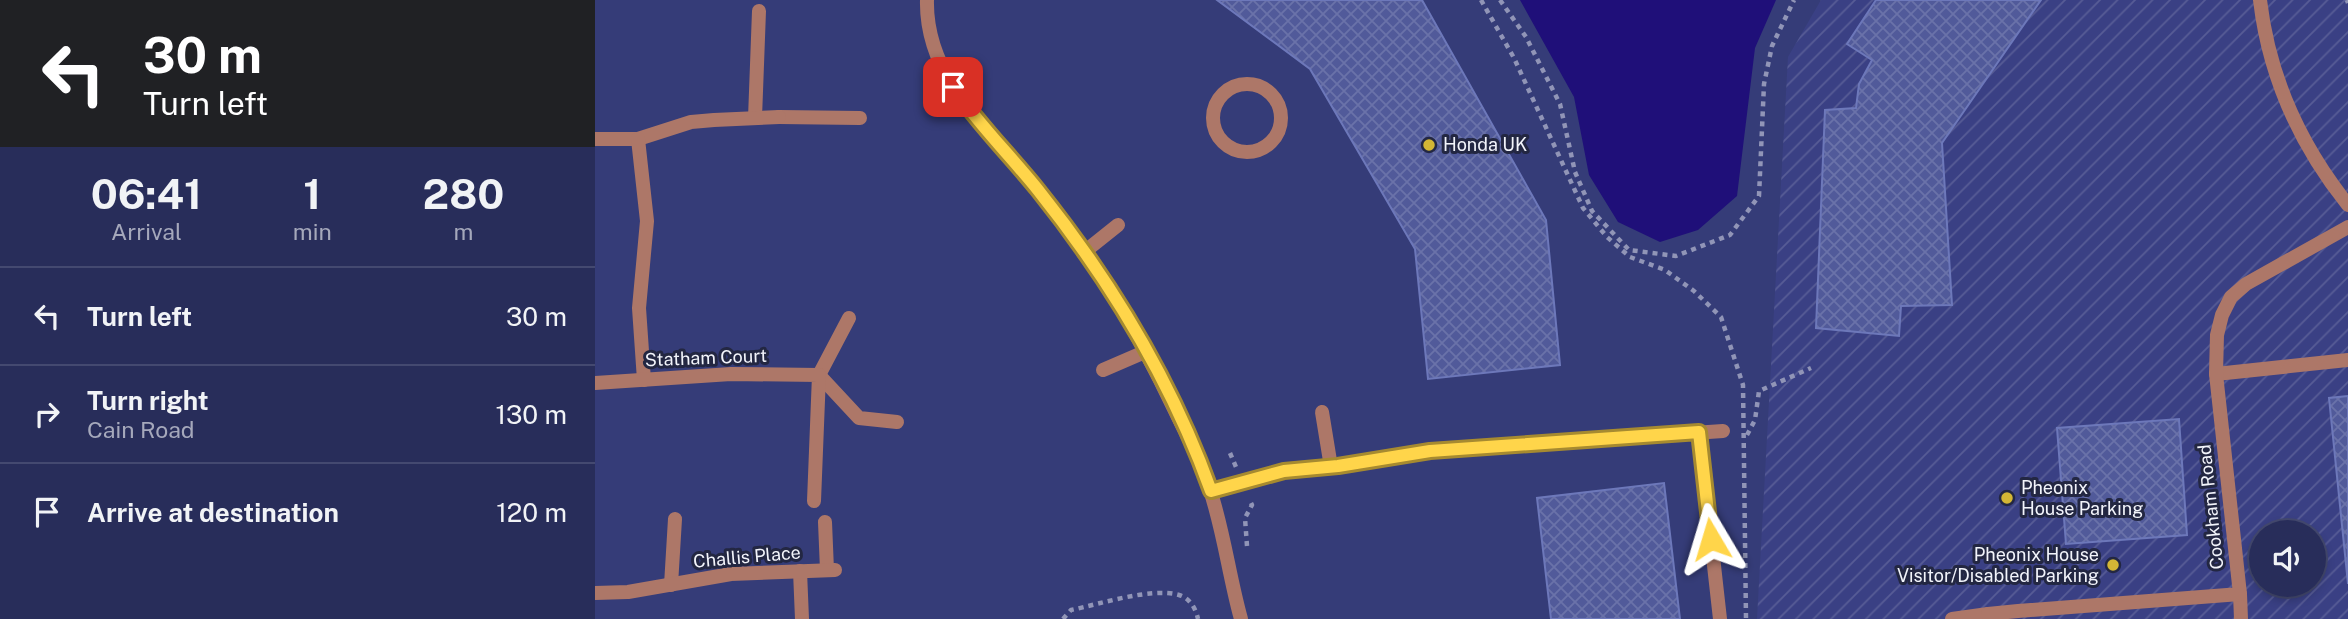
<!DOCTYPE html>
<style>
:root{--surface:#282d5a;--page:#343963;--text:#f1f3f6;--muted:#a5a8bb;--line:#444970}
body{margin:0;font-family:"Public Sans",sans-serif;background:var(--page);color:var(--text);height:100vh;display:flex;flex-direction:column;font-size:26px;white-space:nowrap}
*{box-sizing:border-box;margin:0}
p{font-size:23px;color:var(--muted)}
.icon{flex:none;width:38px;height:38px;fill:none;stroke:currentColor;stroke-width:2;stroke-linecap:round;stroke-linejoin:round}
.map{position:relative;flex:1;overflow:hidden}
.side{display:flex;flex-direction:column;background:var(--surface);width:595px}
.side>*{flex:none}
.guide{background:#202124;color:#fff;overflow:hidden}
.fabs{position:absolute;left:1654px;top:520px;display:grid;gap:14px}
.fabs a{display:grid;place-items:center;width:77px;height:77px;border-radius:50%;background:var(--surface);box-shadow:0 4px 10px #0003,0 0 0 2px var(--line);font-size:35px}
.pin{position:absolute;display:grid;place-items:center;width:60px;height:60px;color:#fff;margin:-30px;border-radius:14px;box-shadow:0 4px 10px #0006}
.me{position:absolute;width:77px;margin:-38px;rotate:353deg;stroke-linejoin:round;filter:drop-shadow(0 0 5px #0008)}
.turn{display:flex;align-items:center;gap:24px;height:147px;padding:0 28px;font-size:32px}
.turn .icon{width:91px;height:91px;stroke-width:2.5}
.turn b{display:block;font-size:49px;line-height:60px}
.eta{display:flex;justify-content:space-evenly;align-items:center;height:119px;text-align:center}
.eta b{font-size:42px;font-weight:700;line-height:49px}
ul{padding:0;list-style:none}
li{display:flex;align-items:center;gap:21px;height:98px;padding:0 28px;border-top:2px solid var(--line)}
li div{flex:1}
li b{display:block;font-size:26px}
li em{font-style:normal}
main{display:flex;flex:1;min-height:0}
.map>svg:first-child{display:block}
</style>
<main>
<section class="side">
<div class="guide">
<div class="turn"><svg class="icon" aria-label="left" viewBox="0 0 24 24"><path d="M17 20v-9H6M10 6l-5 5 5 5"/></svg><div><b>30 m</b>Turn left</div></div>
</div>
<div class="eta">
<div><b>06:41</b><p>Arrival</p></div>
<div><b>1</b><p>min</p></div>
<div><b>280</b><p>m</p></div>
</div>
<ul>
<li><svg class="icon" aria-label="left" viewBox="0 0 24 24"><path d="M17 20v-9H6M10 6l-5 5 5 5"/></svg><div><b>Turn left</b></div><em>30 m</em></li>
<li><svg class="icon" aria-label="right" viewBox="0 0 24 24"><path d="M7 20v-9h11M14 6l5 5-5 5"/></svg><div><b>Turn right</b><p>Cain Road</p></div><em>130 m</em></li>
<li><svg class="icon" aria-label="arrive" viewBox="0 0 24 24"><path d="M6 21V4h12l-3 4 3 4H6"/></svg><div><b>Arrive at destination</b></div><em>120 m</em></li>
</ul>
</section>
<div class="map">
<svg width="1753" height="619" viewBox="0 0 1753 619">
<defs>
<pattern id="industrial-furrows" width="10" height="10" patternUnits="userSpaceOnUse" patternTransform="scale(1.75)"><rect width="10" height="10" fill="#3a4084"/><path d="M-1 1l2-2M0 10L10 0M9 11l2-2" fill="none" stroke="#575c96"/></pattern>
<pattern id="building-cross-hatch" width="8" height="8" patternUnits="userSpaceOnUse" patternTransform="scale(1.75)"><rect width="8" height="8" fill="#515a9a"/><path d="M0 0l8 8M0 8l8-8" fill="none" stroke="#6a72a9"/></pattern>
</defs>
<rect width="100%" height="100%" fill="#353c78"/>
<path fill="url(#industrial-furrows)" fill-rule="evenodd" d="M1226 0H1753V619H1162L1193 57ZM1666 532H1718V584H1666Z"/>
<polygon fill="#1f0f79" points="925,0 1181,0 1160,48 1142,196 1103,230 1065,242 1023,222 994,175 979,97"/>
<g fill="url(#building-cross-hatch)" stroke="#6d78ba" stroke-width="2">
<polygon points="622,0 827,0 951,220 965,365 833,379 820,249 715,69"/>
<polygon points="1281,0 1446,0 1347,143 1357,305 1306,306 1304,336 1221,328 1230,110 1261,108 1264,84 1277,60 1252,44"/>
<polygon points="1753,396 1753,584 1734,398"/>
<polygon points="1584,419 1592,535 1471,544 1462,428"/>
<polygon points="1069,483 1085,619 956,619 942,498"/>
</g>
<g fill="none" stroke-linecap="round" stroke-linejoin="round">
<g stroke="#9195b7" stroke-width="4.5" stroke-dasharray="5 5" stroke-linecap="butt">
<polyline points="886,0 919,58 988,208 1012,237 1035,257 1070,270 1099,291 1126,317 1148,385 1151,619"/>
<polyline points="905,0 931,37 965,104 980,172 997,211 1034,250 1081,256 1135,235 1164,196 1169,84 1177,46 1199,0"/>
<polyline points="1752,0 1753,3"/>
<polyline points="1152,435 1160,420 1164,391 1216,368"/>
<polyline points="635,453 641,467"/>
<polyline points="652,546 650,518 657,505 655,501"/>
<path d="M468 619 476 610C505 604 557 587 584 595 595 598 601 609 603 619"/>
</g>
<g stroke="#ad7768" stroke-width="14">
<circle cx="652" cy="118" r="34"/>
<polyline points="184,117 265,118"/>
<polyline points="160,118 164,11"/>
<polyline points="488,253 523,225"/>
<polyline points="508,370 552,351"/>
<polyline points="1621,374 1753,360"/>
<polyline points="224,375 254,318"/>
<polyline points="727,412 736,467"/>
<polyline points="1104,432 1125,619"/>
<polyline points="616,491 689,471 736,467 835,451 1128,431"/>
<polyline points="205,571 207,619"/>
<polyline points="1645,594 1646,619"/>
<polyline points="1357,619 1393,614"/>
</g>
<g stroke="#ad7768" stroke-width="14">
<path d="M1665 0C1674 77 1705 145 1753 205"/>
<polyline points="0,139 43,139 96,122 119,120 184,117"/>
<polyline points="43,139 52,221 44,308 49,380"/>
<polyline points="224,375 264,418 302,422"/>
<polyline points="0,383 136,374 224,375 219,501"/>
<polyline points="230,522 232,570"/>
<polyline points="76,585 80,519"/>
<polyline points="0,593 33,592 136,574 240,570"/>
<polyline points="1393,619 1393,614 1423,611 1645,594 1621,374 1622,335 1627,315 1636,297 1651,284 1753,227"/>
</g>
<path stroke="#ad7768" stroke-width="14" d="M332 0C330 78 395 133 441 188 499 255 543 333 581 413 593 438 607 463 615 490 629 532 634 576 646 619"/>
</g>
<g fill="none" stroke-linecap="round" stroke-linejoin="round">
<g stroke="#a68a30" stroke-width="18">
<path id="route" d="M358 87C383 124 415 155 443 190 515 280 577 382 616 491L689 471 743 466 835 451 1104 432 1116 539"/>
</g>
<use href="#route" stroke="#ffd54a" stroke-width="12"/>
</g>
<g fill="#d3b635" stroke="#232742" stroke-width="2.5">
<circle cx="834" cy="145" r="7"/>
<circle cx="1412" cy="498" r="7"/>
<circle cx="1518" cy="565" r="7"/>
</g>
<g text-anchor="middle" stroke-width="6" stroke-linejoin="round" paint-order="stroke">
<g font-size="18" fill="#f2f4fb" stroke="#232742" text-anchor="start">
<text x="848" y="151">Honda UK</text>
<text x="1426" y="494">Pheonix<tspan x="1426" dy="21">House Parking</tspan></text>
<text x="1504" y="561" text-anchor="end">Pheonix House<tspan x="1504" dy="21">Visitor/Disabled Parking</tspan></text>
</g>
<g font-size="18" fill="#f2f4fb" stroke="#232742">
<text transform="translate(111 358) rotate(-2)" y="6">Statham Court</text>
<text transform="translate(1616 507) rotate(-96)" y="6">Cookham Road</text>
<text transform="translate(152 557) rotate(-5)" y="6">Challis Place</text>
</g>
</g>
</svg>
<div class="fabs">
<a><svg class="icon" aria-label="sound" viewBox="0 0 24 24"><path d="M4 9h4l5-4v14l-5-4H4zM17 9q2 3 0 6"/></svg></a>
</div>
<div class="pin" style="left:358px;top:87px;background:#d93025"><svg class="icon" aria-label="arrive" viewBox="0 0 24 24"><path d="M6 21V4h12l-3 4 3 4H6"/></svg></div>
<svg class="me" style="left:1116px;top:539px" viewBox="-20 -20 40 40"><path d="M0-17L14 15 0 8-14 15z" fill="#ffd54a" stroke="#fff" stroke-width="4"/></svg>
</div>
</main>
